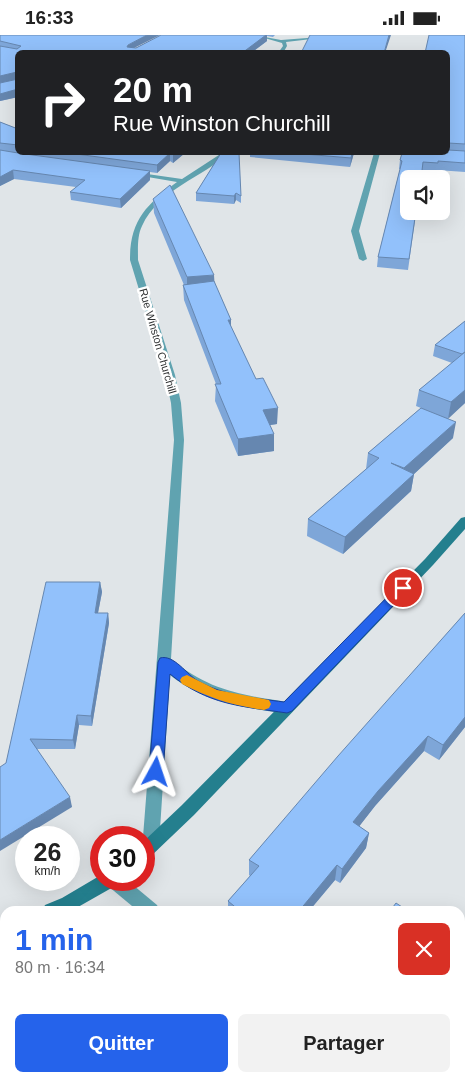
<!DOCTYPE html>
<html lang="fr">
<meta charset="utf-8">
<style>
:root{--surface:#fff;--page:#f2f2f2;--text:#222;--muted:#767676;--accent:#2563eb}
body{margin:0;font-family:Helvetica,sans-serif;background:var(--page);color:var(--text);height:100vh;display:flex;flex-direction:column;font-size:19px;white-space:nowrap}
*{box-sizing:border-box;margin:0}
p{font-size:16px;color:var(--muted)}
.icon{flex:none;width:28px;height:28px;fill:none;stroke:currentColor;stroke-width:2;stroke-linecap:round;stroke-linejoin:round}
.map{position:relative;flex:1;overflow:hidden}
.sheet{position:absolute;left:0px;top:871px;width:465px;height:176px;display:flex;flex-direction:column;background:var(--surface);border-radius:15px 15px 0 0;box-shadow:0 5px 20px #0002}
.sheet>*{flex:none}
.hud{position:absolute;left:15px;top:15px;width:435px;height:105px;border-radius:8px;box-shadow:0 5px 20px #0002;background:#202124;color:#fff;overflow:hidden}
.buttons{position:absolute;left:400px;top:135px;display:grid;gap:10px}
.buttons a{display:grid;place-items:center;width:50px;height:50px;border-radius:8px;background:var(--surface);box-shadow:0 5px 20px #0002;font-size:25px}
.speed{position:absolute;left:15px;top:791px;display:flex;gap:10px;font-size:25px;font-weight:700;text-align:center}
.speed>*{display:grid;place-content:center;width:65px;height:65px;border-radius:50%;background:var(--surface);box-shadow:0 5px 20px #0002;line-height:1}
.speed small{font-size:12px;font-weight:400}
.speed .limit{border:8px solid #d22;background:#fff;color:#111}
.pin{position:absolute;display:grid;place-items:center;width:42px;height:42px;color:#fff;margin:-21px;border:2px solid #fff;border-radius:50%;box-shadow:0 1px 5px #0007}
.me{position:absolute;width:55px;margin:-28px;rotate:5deg;stroke-linejoin:round;filter:drop-shadow(0 0 4px #0008)}
.turn{display:flex;align-items:center;gap:18px;height:105px;padding:0 15px;font-size:22px}
.turn .icon{width:65px;height:65px;stroke-width:2.5}
.turn b{display:block;font-size:35px;line-height:42px}
.round{display:grid;place-items:center;flex:none;width:52px;height:52px;border-radius:8px;background:var(--page)}
.summary{display:flex;align-items:center;justify-content:space-between;height:85px;padding:0 15px}
h1{font-size:30px;font-weight:700;line-height:38px;color:var(--accent)}
.cta{display:flex;gap:10px;margin-top:auto;padding:10px 15px}
.cta a{flex:1;height:58px;border-radius:8px;background:var(--accent);color:#fff;font-size:20px;font-weight:700;line-height:58px;text-align:center}
.cta a+a{background:var(--page);color:var(--text)}
.status{display:flex;justify-content:space-between;align-items:center;height:35px;padding:0 25px;background:var(--surface);direction:ltr}
.status svg{height:14px;fill:currentColor}
.map>svg:first-child{display:block}
</style>
<div class="status"><b>16:33</b><svg viewBox="0 0 49 12"><path d="M0 12V9h3v3zM5 12V6h3v6zM10 12V3h3v9zM15 12V0h3v12zM26 1h20v11H26zM47 4h2v5h-2z"/></svg></div>
<div class="map">
<svg width="465" height="1047" viewBox="0 0 465 1047">
<rect width="100%" height="100%" fill="#e0e5e8"/>
<polygon fill="#88bad5" points="5,937 5,1042 24,1043 20,1047 0,1047 0,939"/>
<g fill="none" stroke-linecap="round" stroke-linejoin="round">
<g fill="#60a3b0" fill-rule="evenodd">
<polygon points="254,0 281,5 346,0 286,7 287,11 283,18 278,18 283,11 282,8"/>
<path d="M222 118H229C202 143 159 154 142 191 137 201 138 214 138 225L175 340 181 368 184 405 171 624C208 655 241 660 287 667L292 669 294 673 292 677 287 679C246 673 203 667 170 640L159 810 157 815 151 818 145 815 143 802 174 405 171 368 165 340 130 225C130 185 146 170 177 147L130 139 133 137 182 144Z"/>
<polygon points="374,118 380,118 359,196 367,224 363,226 359,224 351,196"/>
<polygon points="105,845 127,845 157,870 160,876 138,876 108,851"/>
<polygon points="336,1042 359,1042 361,1047 338,1047"/>
</g>
<g fill="#247f8e" fill-rule="evenodd">
<polygon points="465,482 465,494 433,530 194,780 150,822 144,825 144,806 182,770 425,524 461,483"/>
<polygon points="101,840 101,845 118,845 115,851 71,876 42,876 45,870 62,863"/>
<polygon points="5,887 5,905 0,907 0,889"/>
</g>
</g>
<g fill="#7ea6d8">
<polygon points="0,0 136,13 161,0 275,0 273,2 267,1 267,6 251,18 18,18 18,62 0,66"/>
<polygon points="465,0 465,137 437,135 437,137 422,136 408,235 377,232 378,222 400,134 399,134 400,125 448,118 448,18"/>
<polygon points="0,87 18,94 18,118 185,118 173,128 170,126 157,138 150,137 150,145 121,173 71,165 70,157 76,152 14,144 0,151"/>
<polygon points="221,118 241,161 241,168 236,165 234,169 196,166 196,158"/>
<polygon points="250,118 354,118 350,132 250,122"/>
<polygon points="153,164 215,249 231,285 231,292 277,389 270,390 274,416 238,421 215,366 216,349 184,265 183,250 184,250 154,178"/>
<polygon points="465,286 465,368 448,383 453,403 414,439 411,456 343,519 307,501 308,484 366,434 368,418 421,373 416,371 419,355 452,328 433,321 435,310"/>
<polygon points="100,547 102,557 98,578 108,578 109,588 92,691 79,690 75,714 37,714 72,772 6,728"/>
<polygon points="465,578 465,692 439,725 424,716 375,771 359,791 369,798 366,813 340,848 335,845 309,876 228,876 228,866 250,841 249,840 249,825"/>
<polygon points="460,934 465,938 465,1028 460,1024"/>
</g>
<g fill="#6687b0">
<polygon points="147,0 160,0 128,16 127,12 128,10"/>
<polygon points="266,0 267,0 267,6 251,18 242,18"/>
<polygon points="389,0 391,0 385,18 384,18"/>
<polygon points="17,37 18,44 0,48 0,41"/>
<polygon points="18,54 18,62 0,66 0,59"/>
<polygon points="170,118 170,126 157,138 157,130"/>
<polygon points="175,118 185,118 173,128 173,119"/>
<polygon points="352,118 354,118 350,132 351,123"/>
<polygon points="13,135 14,144 0,151 0,142"/>
<polygon points="150,136 150,145 121,173 120,164"/>
<polygon points="236,158 236,165 234,169 234,161"/>
<polygon points="214,240 215,255 187,257 187,242"/>
<polygon points="228,285 231,285 231,301"/>
<polygon points="465,355 465,368 448,384 451,367"/>
<polygon points="278,373 277,389 263,391 263,375"/>
<polygon points="456,387 453,403 414,439 411,456 343,519 345,502 404,433"/>
<polygon points="274,399 274,416 238,421 238,404"/>
<polygon points="100,547 102,557 96,588 95,578"/>
<polygon points="108,578 109,588 92,691 91,681"/>
<polygon points="77,680 79,690 75,714 73,705"/>
<polygon points="465,682 465,692 439,725 443,710"/>
<polygon points="428,701 424,716 375,771 351,802 353,787 378,756"/>
<polygon points="70,762 72,772 0,816 0,805"/>
<polygon points="369,798 366,813 340,848 342,834"/>
<polygon points="337,830 335,845 309,876 299,876"/>
</g>
<g fill="#92c1fb" stroke="#6687b0">
<polygon points="0,0 147,0 128,10 127,12 136,13 161,0 266,0 242,18 18,18 18,38 17,37 0,41 0,11 17,14 21,11 0,6"/>
<polygon points="310,0 389,0 384,18 301,18"/>
<polygon points="429,0 465,0 465,109 448,108 448,18 425,18"/>
<polygon points="18,44 18,54 0,59 0,48"/>
<polygon points="0,87 18,94 18,110 0,108"/>
<polygon points="0,115 18,118 150,136 120,164 70,157 85,145 13,135 0,142"/>
<polygon points="448,115 465,116 465,128 438,126 438,128 423,127 421,144 409,144 409,176 416,176 409,224 378,222 402,126 400,125 402,118 448,118"/>
<polygon points="69,118 170,118 157,130"/>
<polygon points="221,118 239,118 241,161 236,158 234,161 196,158"/>
<polygon points="292,118 352,118 351,123"/>
<polygon points="170,150 214,240 187,242 153,164"/>
<polygon points="214,246 231,285 228,285 256,344 263,343 278,373 263,375 274,399 238,404 215,349 221,349 183,250"/>
<polygon points="465,286 465,317 462,319 435,310"/>
<polygon points="465,317 465,355 451,367 419,355"/>
<polygon points="421,373 456,387 404,433 391,428 414,439 345,502 308,484 379,423 368,418"/>
<polygon points="46,547 100,547 95,578 108,578 91,681 77,680 73,705 30,704 70,762 0,805 0,732 6,728"/>
<polygon points="465,578 465,682 443,710 428,701 378,756 353,787 369,798 342,834 337,830 299,876 240,876 228,866 259,831 249,825 338,721"/>
<polygon points="396,868 408,876 390,876"/>
<polygon points="460,934 465,938 465,1011 460,1007"/>
<polygon points="65,1042 208,1042 213,1047 62,1047"/>
</g>
<path fill="#2563eb" stroke="#184099" d="M403 549 407 550 409 553 407 556 292 676 287 678C240 671 208 670 170 639L163 737 161 741 156 743 151 741 149 737 158 627 160 623C174 619 187 640 198 646 224 661 255 663 284 667L399 550Z"/>
<path fill="#f59e0b" d="M187 640 217 655 264 664 269 665 271 669 269 673 264 675C231 670 212 664 182 649L180 645 182 642Z"/>
<g text-anchor="middle" stroke-width="5" stroke-linejoin="round" paint-order="stroke">
<g font-size="11" fill="#2f3132" stroke="#fff">
<text transform="translate(158 306) rotate(74)" y="4">Rue Winston Churchill</text>
</g>
</g>
</svg>
<div class="buttons">
<a><svg class="icon" aria-label="sound" viewBox="0 0 24 24"><path d="M4 9h4l5-4v14l-5-4H4zM17 9q2 3 0 6"/></svg></a>
</div>
<div class="speed"><div>26<small>km/h</small></div><div class="limit">30</div></div>
<div class="pin" style="left:403px;top:553px;background:#d93025"><svg class="icon" aria-label="arrive" viewBox="0 0 24 24"><path d="M6 21V4h12l-3 4 3 4H6"/></svg></div>
<svg class="me" style="left:156px;top:737px" viewBox="-20 -20 40 40"><path d="M0-17L14 15 0 8-14 15z" fill="#2563eb" stroke="#fff" stroke-width="4"/></svg>
<div class="hud">
<div class="turn"><svg class="icon" aria-label="right" viewBox="0 0 24 24"><path d="M7 20v-9h11M14 6l5 5-5 5"/></svg><div><b>20 m</b>Rue Winston Churchill</div></div>
</div>
<section class="sheet">
<div class="summary"><div><h1>1 min</h1><p>80 m · 16:34</p></div><a class="round" style="background:#d93025;color:#fff"><svg class="icon" aria-label="close" viewBox="0 0 24 24"><path d="M6 6l12 12M18 6L6 18"/></svg></a></div>
<div class="cta"><a>Quitter</a><a>Partager</a></div>
</section>
</div>
